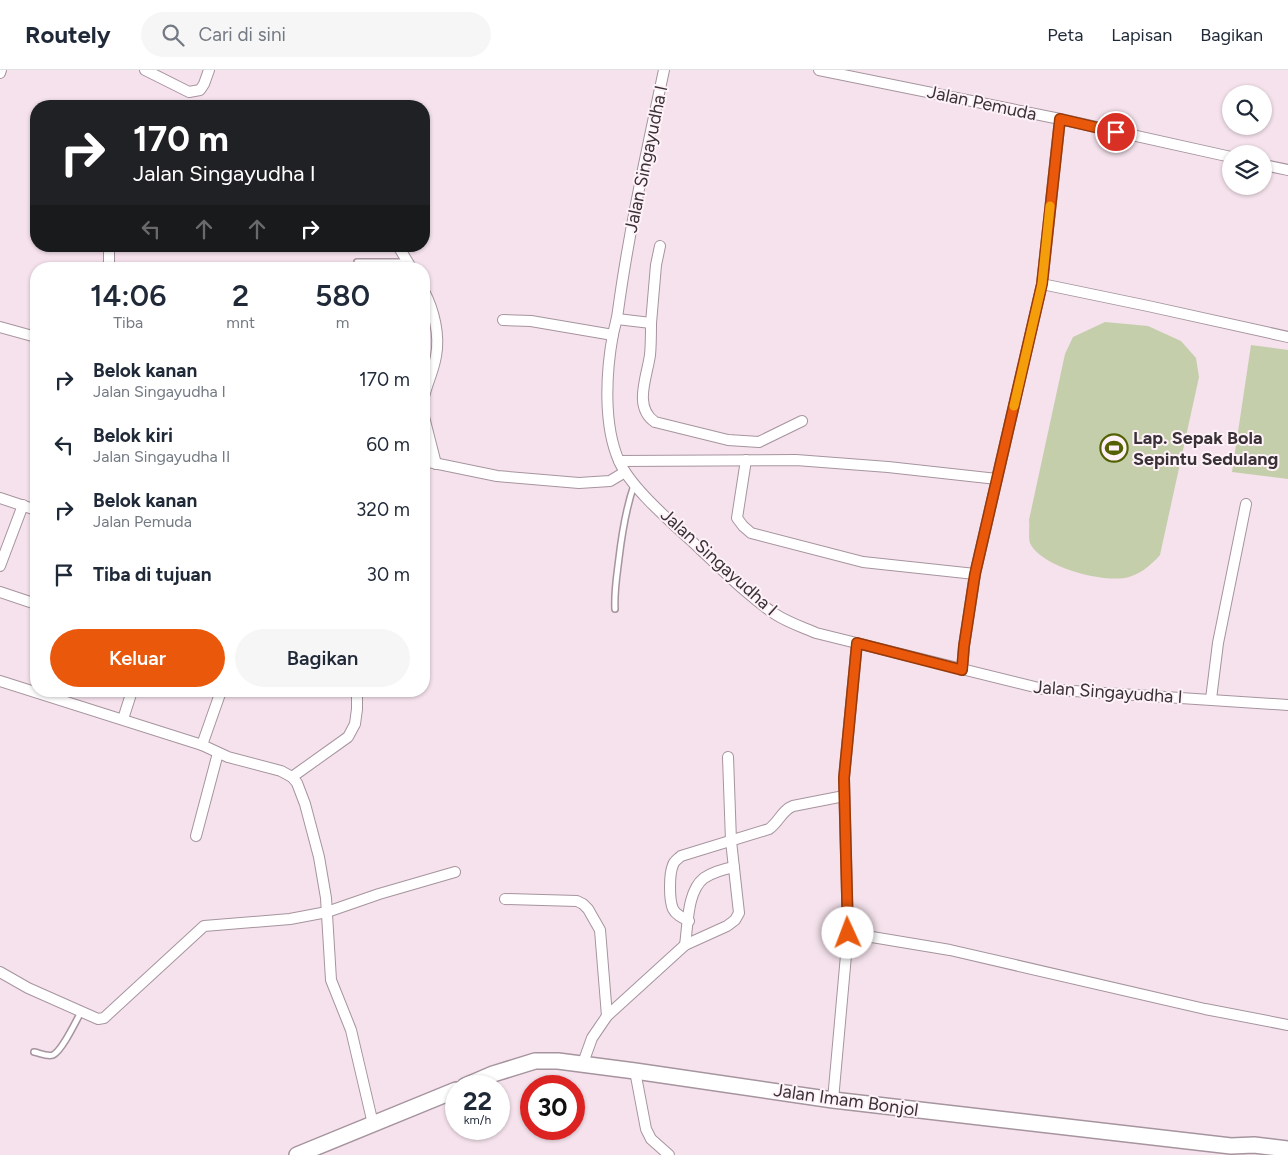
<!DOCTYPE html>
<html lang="id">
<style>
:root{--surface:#fff;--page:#f6f6f7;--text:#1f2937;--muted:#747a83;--line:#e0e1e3;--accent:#ea580c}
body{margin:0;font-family:Figtree,sans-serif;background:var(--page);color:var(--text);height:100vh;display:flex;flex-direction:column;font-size:19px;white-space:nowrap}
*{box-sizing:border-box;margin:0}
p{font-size:16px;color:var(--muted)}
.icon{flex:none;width:28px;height:28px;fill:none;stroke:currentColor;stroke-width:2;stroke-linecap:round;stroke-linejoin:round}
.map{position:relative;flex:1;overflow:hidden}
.panel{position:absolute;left:30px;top:192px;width:400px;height:435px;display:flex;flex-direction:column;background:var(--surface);border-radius:20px;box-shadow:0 1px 4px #0004}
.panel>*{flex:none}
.top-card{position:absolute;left:30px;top:30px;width:400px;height:152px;border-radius:20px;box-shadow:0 1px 4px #0004;background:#202124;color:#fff;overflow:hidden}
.fabs{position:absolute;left:1222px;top:15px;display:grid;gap:10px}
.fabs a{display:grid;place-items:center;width:50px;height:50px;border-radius:50%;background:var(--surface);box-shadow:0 1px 4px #0004;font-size:25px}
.speed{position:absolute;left:445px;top:1005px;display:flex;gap:10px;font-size:25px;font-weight:700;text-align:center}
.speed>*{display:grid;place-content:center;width:65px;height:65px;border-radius:50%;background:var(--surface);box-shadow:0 1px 4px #0004;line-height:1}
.speed small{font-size:12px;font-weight:400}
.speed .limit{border:8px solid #d22;background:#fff;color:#111}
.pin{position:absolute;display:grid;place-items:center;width:42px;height:42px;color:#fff;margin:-21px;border:2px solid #fff;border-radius:50%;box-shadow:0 1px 5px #0007}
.me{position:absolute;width:55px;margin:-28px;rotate:358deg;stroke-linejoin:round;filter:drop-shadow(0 0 4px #0008)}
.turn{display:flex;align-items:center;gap:18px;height:105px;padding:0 20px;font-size:22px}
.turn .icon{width:65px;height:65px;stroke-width:2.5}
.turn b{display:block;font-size:35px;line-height:42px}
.lanes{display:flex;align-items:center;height:48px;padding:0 20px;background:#0003;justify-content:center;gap:25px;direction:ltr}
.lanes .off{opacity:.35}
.eta{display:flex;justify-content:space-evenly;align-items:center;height:85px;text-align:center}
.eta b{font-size:30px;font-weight:600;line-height:35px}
.cta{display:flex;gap:10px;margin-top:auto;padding:10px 20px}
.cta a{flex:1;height:58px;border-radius:30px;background:var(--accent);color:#fff;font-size:20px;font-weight:600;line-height:58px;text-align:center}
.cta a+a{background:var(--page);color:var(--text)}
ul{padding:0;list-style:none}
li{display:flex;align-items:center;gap:15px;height:65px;padding:0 20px}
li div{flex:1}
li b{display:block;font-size:19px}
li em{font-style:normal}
header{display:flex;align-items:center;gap:30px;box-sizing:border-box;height:70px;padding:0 25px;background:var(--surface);border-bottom:1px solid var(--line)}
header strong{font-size:24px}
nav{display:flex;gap:28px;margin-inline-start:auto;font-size:18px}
.search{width:350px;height:45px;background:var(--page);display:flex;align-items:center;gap:12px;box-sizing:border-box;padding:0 18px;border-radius:28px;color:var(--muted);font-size:19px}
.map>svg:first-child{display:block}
</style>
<header>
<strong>Routely</strong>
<div class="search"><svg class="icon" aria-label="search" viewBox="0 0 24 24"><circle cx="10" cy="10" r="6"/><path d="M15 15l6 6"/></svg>Cari di sini</div>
<nav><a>Peta</a><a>Lapisan</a><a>Bagikan</a></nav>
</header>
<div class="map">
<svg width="1288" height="1085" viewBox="0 0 1288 1085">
<rect width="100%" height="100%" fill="#f5e2ec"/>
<g fill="#c5ceab">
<path d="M1105 252 1148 256 1181 271 1196 288 1199 307 1160 485C1151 495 1142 503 1129 507 1106 514 1040 497 1030 473 1028 467 1030 456 1029 450L1065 284 1073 267Z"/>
<polygon points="1251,275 1288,280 1288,409 1232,402"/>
</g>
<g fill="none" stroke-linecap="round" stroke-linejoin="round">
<g stroke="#a6949e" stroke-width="8">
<g id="lane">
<polyline points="357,192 408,192"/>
<path d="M615 539C614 521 617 505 619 488 622 463 626 438 634 415"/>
<path d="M34 982C40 983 47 987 53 985 62 981 76 951 81 942"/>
</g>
</g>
<g stroke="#a6949e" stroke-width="12">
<g id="street">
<polyline points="145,0 189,22 200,20 204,14 209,0"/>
<path d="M664 0C647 80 629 160 618 241 617 249 615 256 613 264 606 302 603 355 619 391 632 420 676 456 700 479 724 501 748 526 775 544 787 552 802 557 816 563L1043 619 1288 635"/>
<polyline points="819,0 1060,49 1231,87"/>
<polyline points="0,3 1,0"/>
<polyline points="1264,95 1288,100"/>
<polyline points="398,176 412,199"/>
<polyline points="109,199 109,176"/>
<polyline points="1042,214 1148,236 1288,267"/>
<path d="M424 221C434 240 440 265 436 286 434 300 427 313 424 327"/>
<path d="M617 249 651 253C651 264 651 275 650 285 647 307 633 337 655 352L728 370 759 372 802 351"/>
<polyline points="503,250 531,251 613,265"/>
<polyline points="651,253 656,195 660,176"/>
<polyline points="0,257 36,267"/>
<polyline points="424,347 436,394"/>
<polyline points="746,390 737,448 743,456 751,463 863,492 975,504"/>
<polyline points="424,391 497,406 579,413 610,411 625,402"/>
<polyline points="619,391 796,390 888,397 997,409"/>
<polyline points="0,428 36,440"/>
<polyline points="0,496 23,435"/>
<polyline points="0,522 36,534"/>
<polyline points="962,600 964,576 975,504 1042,214 1060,49"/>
<polyline points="0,611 202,675"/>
<polyline points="221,621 202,675 228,687 281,701 292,707 297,713 305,734 319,787 326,828 331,910 351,960 373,1054"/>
<polyline points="1211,629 1218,573 1246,434"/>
<polyline points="123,649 132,621"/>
<polyline points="292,707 348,667 355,654 357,639 357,621"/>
<polyline points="196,766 218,683"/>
<polyline points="505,829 577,831 583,834 588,839 600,860 607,946"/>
<path d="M689 851C683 848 676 845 673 839 669 830 669 804 673 795 674 791 678 789 681 786L769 759C779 752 782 740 793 736L844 726"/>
<polyline points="848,863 950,880 1205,939 1288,955"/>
<path d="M685 875C688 855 687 821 704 808 713 802 724 799 734 797"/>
<polyline points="0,902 28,918 98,949 104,948 204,856 290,849 327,842 379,824 455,802"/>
<polyline points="583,993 592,968 607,946 685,875 727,856 735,850 739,843 731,771 728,687"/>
<polyline points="635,1001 646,1059 651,1069 669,1085"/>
<polyline points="833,1030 848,863 844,708 857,573"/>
</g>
</g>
<g stroke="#a6949e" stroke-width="18">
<g id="secondary">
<polyline points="465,1016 493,1004 535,991 558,991 635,1001 833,1030 1231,1076 1254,1075 1288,1079"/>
<polyline points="297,1085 456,1020"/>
</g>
</g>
<use href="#lane" stroke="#fff" stroke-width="5"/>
<use href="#street" stroke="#fff" stroke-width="10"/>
<use href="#secondary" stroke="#fff" stroke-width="15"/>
</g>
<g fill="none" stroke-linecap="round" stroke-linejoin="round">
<g stroke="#983908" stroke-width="12">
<polyline id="route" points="848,863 844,708 857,573 962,600 964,576 975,504 1042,214 1060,49 1116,62"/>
</g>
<use href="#route" stroke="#ea580c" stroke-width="9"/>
<polyline stroke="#f59e0b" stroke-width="9" points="1014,336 1042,214 1050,136"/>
</g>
<defs>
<g id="stadium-ring" transform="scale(1.4375)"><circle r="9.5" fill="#fef2f8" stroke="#536102" stroke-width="1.5"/><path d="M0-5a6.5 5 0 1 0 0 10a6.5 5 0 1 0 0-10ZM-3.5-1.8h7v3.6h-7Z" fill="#536102"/></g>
</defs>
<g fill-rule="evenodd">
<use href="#stadium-ring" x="1114" y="378"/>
</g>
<g text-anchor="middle" stroke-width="4" stroke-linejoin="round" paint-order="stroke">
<g font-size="18" fill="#383135" stroke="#fef2f8">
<text transform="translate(982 33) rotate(12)" y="6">Jalan Pemuda</text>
<text transform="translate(646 89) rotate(-78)" y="6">Jalan Singayudha I</text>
<text transform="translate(719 492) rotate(42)" y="6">Jalan Singayudha I</text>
<text transform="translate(1108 622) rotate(4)" y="6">Jalan Singayudha I</text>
<text transform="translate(846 1030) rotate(8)" y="6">Jalan Imam Bonjol</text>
</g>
<g font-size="18" font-weight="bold" fill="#383135" stroke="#fef2f8" text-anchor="start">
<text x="1133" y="374">Lap. Sepak Bola<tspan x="1133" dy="21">Sepintu Sedulang</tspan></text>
</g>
</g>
</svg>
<div class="fabs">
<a><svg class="icon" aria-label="search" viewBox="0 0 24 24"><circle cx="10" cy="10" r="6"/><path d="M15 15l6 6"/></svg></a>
<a><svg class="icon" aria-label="layers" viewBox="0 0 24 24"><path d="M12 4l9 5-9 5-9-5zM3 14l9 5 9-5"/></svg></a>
</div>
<div class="speed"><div>22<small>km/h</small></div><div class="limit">30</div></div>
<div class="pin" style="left:1116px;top:62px;background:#d93025"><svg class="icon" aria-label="arrive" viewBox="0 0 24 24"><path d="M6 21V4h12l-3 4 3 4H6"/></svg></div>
<svg class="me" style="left:848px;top:863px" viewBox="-20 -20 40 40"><circle r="19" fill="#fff"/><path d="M0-13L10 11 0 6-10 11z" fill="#ea580c"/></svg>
<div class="top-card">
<div class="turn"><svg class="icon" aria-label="right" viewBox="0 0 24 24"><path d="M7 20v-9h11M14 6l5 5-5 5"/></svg><div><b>170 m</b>Jalan Singayudha I</div></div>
<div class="lanes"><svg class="icon off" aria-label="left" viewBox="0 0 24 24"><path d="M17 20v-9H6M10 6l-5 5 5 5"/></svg><svg class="icon off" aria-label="ahead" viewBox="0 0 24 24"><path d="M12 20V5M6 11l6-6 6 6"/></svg><svg class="icon off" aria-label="ahead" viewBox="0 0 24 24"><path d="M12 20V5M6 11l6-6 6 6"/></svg><svg class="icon" aria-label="right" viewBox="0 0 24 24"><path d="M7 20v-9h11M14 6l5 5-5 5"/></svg></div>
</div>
<section class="panel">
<div class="eta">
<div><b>14:06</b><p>Tiba</p></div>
<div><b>2</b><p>mnt</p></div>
<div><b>580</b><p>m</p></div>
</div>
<ul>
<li><svg class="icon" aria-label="right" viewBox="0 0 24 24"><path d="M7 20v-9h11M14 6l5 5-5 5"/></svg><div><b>Belok kanan</b><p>Jalan Singayudha I</p></div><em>170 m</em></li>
<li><svg class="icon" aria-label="left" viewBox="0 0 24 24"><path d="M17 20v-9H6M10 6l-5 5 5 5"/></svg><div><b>Belok kiri</b><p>Jalan Singayudha II</p></div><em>60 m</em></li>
<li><svg class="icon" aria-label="right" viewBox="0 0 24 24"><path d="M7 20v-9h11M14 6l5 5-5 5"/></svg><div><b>Belok kanan</b><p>Jalan Pemuda</p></div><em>320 m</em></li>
<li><svg class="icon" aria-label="arrive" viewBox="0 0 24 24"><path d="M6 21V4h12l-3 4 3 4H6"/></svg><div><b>Tiba di tujuan</b></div><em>30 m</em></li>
</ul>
<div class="cta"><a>Keluar</a><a>Bagikan</a></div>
</section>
</div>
